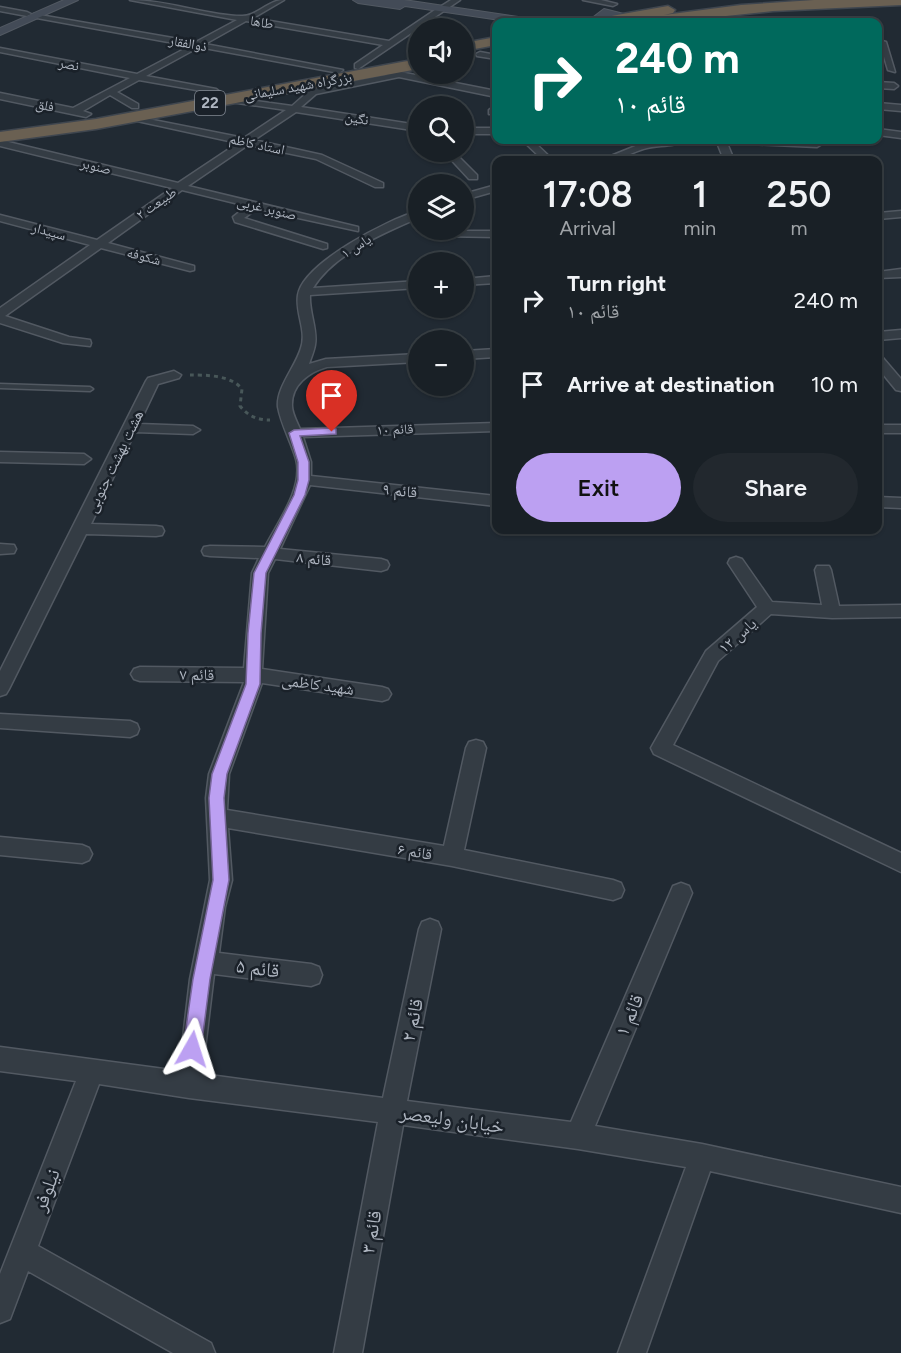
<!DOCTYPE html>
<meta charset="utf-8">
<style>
:root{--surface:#192026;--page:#22282e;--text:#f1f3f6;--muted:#9fa3a7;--line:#373e43;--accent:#bca0f2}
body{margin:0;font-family:Figtree,"Noto Naskh Arabic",sans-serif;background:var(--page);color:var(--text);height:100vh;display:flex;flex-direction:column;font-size:22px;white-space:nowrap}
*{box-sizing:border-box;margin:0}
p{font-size:20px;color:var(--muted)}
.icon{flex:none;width:33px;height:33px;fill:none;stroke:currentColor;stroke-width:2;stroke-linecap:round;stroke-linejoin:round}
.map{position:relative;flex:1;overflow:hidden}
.details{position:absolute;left:492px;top:156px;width:390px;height:378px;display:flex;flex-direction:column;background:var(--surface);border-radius:12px;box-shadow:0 2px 4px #0004,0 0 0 2px var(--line)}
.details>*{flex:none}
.hud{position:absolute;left:492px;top:18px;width:390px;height:126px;border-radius:12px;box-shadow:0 2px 4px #0004,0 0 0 2px var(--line);background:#00695c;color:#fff;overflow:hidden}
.buttons{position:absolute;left:408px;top:18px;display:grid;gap:12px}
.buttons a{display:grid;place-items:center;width:66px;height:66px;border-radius:50%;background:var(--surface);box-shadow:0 2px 4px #0004,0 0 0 2px var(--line);font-size:30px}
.pin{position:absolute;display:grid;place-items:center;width:51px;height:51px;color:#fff;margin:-62px -26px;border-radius:50% 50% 50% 0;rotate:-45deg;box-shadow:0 0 6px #0007}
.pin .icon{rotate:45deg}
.me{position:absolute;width:66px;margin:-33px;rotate:6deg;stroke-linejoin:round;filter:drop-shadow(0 0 4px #0008)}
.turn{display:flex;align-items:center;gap:21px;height:126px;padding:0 24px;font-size:27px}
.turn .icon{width:78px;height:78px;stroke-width:2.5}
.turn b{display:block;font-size:42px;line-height:51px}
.eta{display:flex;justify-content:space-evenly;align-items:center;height:102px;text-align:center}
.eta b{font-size:36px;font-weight:600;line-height:42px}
.cta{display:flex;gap:12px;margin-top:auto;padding:12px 24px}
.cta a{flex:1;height:69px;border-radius:36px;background:var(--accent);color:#111;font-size:24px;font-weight:600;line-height:69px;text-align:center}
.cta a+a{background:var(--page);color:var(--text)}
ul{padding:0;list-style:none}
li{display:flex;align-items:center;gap:18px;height:84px;padding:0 24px}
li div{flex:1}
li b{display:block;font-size:22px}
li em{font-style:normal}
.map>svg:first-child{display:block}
</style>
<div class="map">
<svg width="901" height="1353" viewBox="0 0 901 1353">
<rect width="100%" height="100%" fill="#212a33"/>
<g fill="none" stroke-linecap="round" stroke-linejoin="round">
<g stroke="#525962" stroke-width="3">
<polygon id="lane" points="0,384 90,387 93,389 90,391 0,388"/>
</g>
<g stroke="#525962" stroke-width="3">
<g id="street">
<path d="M130 0C168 0 204 15 241 16 256 17 268 0 284 0L253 18 389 41 435 10H440V7L451 0H460L358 69 355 68V64L383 45 246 21 205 44 343 70 339 73 199 47 146 76 216 89 220 92 219 94 139 80 117 92 138 104V108H132L110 95 83 111 91 114 86 117 0 99V93L73 108 130 78 0 52V48L137 74 190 46 37 18 33 16 34 14 196 42 237 20Z"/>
<polygon points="583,0 601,0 617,4 613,6"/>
<polygon points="0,7 27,12 31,14 27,16 0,11"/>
<polygon points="879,40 886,42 895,72 888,70"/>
<polygon points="480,52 496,55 496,59 477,56 476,54"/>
<polygon points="380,68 496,91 496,97 399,77 316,94 301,107 418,125 418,131 296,112 254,140 322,155 383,183 383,187 375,187 316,159 248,145 188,186 358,227 358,231 257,209 244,218 327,244 327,248 323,249 235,222 233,217 247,206 182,190 108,243 194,266 194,270 190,271 101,248 5,316 69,337 90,340 91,343 90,346 63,343 0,323 0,308 90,245 0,221 0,215 97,240 172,188 0,146 0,140 178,183 238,143 128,119 128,115 244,138 286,110 231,102 228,101 228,97 292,106 310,90 388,75 377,73 377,69"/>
<polygon points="878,82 894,83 898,86 894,89 878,88"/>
<polygon points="878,103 901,105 901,111 878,109"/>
<polygon points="496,105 496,113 489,114 489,110"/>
<rect x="464" y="128" width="32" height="6"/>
<polygon points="878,129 901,132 901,138 878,135"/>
<polygon points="522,140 532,140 553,160 543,160"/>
<path d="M664 140H685C675 147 659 145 647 148 631 152 618 162 601 160L643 143Z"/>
<polygon points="716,140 817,141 822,144 817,147 727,143 734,160 724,160"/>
<polygon points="444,152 454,152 477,175 477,179 469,179"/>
<polygon points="496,185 496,191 464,200 464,194"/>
<path d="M418 211V218C382 234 335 253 313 288L418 281V288L310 295C309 313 318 330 315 345 314 351 311 358 309 364L326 359 418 354V362L327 367C309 372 291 385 292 406 292 413 297 422 300 429L496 423V431L303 437 311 462V476L496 496V506L310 485 280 549 381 559 387 561 389 565 387 569 381 571 275 559 268 573 262 669 382 687 388 689 391 694 388 699 382 701 262 683 229 774 227 810 444 846 466 748 469 742 476 740 483 742 486 748 464 850 613 880 621 883 624 890 621 897 613 900 452 866 228 828 232 880 225 907 219 953 311 964 319 967 322 975 319 983 311 986 214 974 202 1074 383 1098 419 929 422 922 430 919 438 922 441 929 407 1101 571 1122 673 886 681 883 689 886 692 893 595 1126 702 1144 901 1187V1213L710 1171 646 1353H618L686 1167 578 1149 403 1125 362 1353H334L378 1122 189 1098 99 1084 38 1246 211 1343 215 1353H173L28 1271 10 1319 0 1323V1274L76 1081 0 1071V1047L179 1071 190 979 210 880 206 798 209 774 244 682 140 681 134 679 131 674 134 669 140 667 244 668 252 573 259 558 210 556 204 555 202 551 204 547 210 546 265 547C277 523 304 488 296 459 291 442 281 424 278 407 276 388 296 366 301 348 307 330 295 313 298 295 303 263 389 219 418 211Z"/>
<polygon points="901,211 901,217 878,219 878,213"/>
<polygon points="444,231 496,231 496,237 440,236 440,232"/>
<polygon points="901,269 901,277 878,278 878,272"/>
<polygon points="496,276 496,283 464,285 464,279"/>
<polygon points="901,330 901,338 878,340 878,332"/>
<polygon points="496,349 496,357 464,359 464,351"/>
<polygon points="878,357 883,358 901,379 901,391 896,390 878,368"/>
<polygon points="174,371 181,375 179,378 158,384 139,424 193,426 200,430 193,434 135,432 91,524 156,526 162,527 164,531 162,535 156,536 86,534 9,689 6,694 0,696 0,671 146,381 148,378"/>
<rect x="878" y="425" width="23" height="8"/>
<polygon points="0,452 84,454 91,459 84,464 0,462"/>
<polygon points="878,497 901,498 901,508 878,507"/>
<polygon points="0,544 14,545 16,549 14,553 0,554"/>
<polygon points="736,557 742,559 772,602 822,605 815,570 817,566 829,566 831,570 839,606 901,605 901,617 832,618 771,614 718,661 673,745 901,853 901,872 654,754 651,748 706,651 757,607 728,563 730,559"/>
<polygon points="0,714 130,721 137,724 139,729 137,734 130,737 0,728"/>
<polygon points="0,837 82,845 89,848 92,854 89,860 82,863 0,855"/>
</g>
</g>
<g stroke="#525962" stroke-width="2">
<g id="secondary">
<polygon points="64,0 78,0 0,35 0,28"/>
<polygon points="353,0 404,0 532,19 537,22 513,22 405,6 400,9 358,3"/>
<polygon points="604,9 632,16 633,18 628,21 606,16 598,22 587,22"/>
</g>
</g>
<g stroke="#3f464f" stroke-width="3">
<g id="highway">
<polygon points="814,0 901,0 901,5 773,11 669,22 639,22 641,19 621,22 593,22 600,18 668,6 675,10 673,13 664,15 741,5"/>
<polygon points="496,37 496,45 464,51 464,43"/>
<polygon points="418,59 418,69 96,129 0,142 0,132 96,119"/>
</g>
</g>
<path stroke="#485759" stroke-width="3" stroke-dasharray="4 4" stroke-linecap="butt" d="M190 375C206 375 231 375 242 389L240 406C248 416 257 420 270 420"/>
<use href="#lane" fill="#343c44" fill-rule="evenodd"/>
<use href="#street" fill="#343c44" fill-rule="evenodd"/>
<use href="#secondary" fill="#434b57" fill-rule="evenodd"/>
<use href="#highway" fill="#6a6052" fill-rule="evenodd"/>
</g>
<polygon fill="#bca0f2" stroke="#7a689d" stroke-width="1.5" points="332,428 336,429 336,434 300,436 309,462 309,480 305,495 266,573 261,633 260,684 227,774 224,798 229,880 210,979 201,1049 199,1055 192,1058 186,1055 183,1049 193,979 213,880 209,798 212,774 246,684 248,633 254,573 294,495 298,480 298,462 289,433 294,430"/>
<g text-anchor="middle" stroke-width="5" stroke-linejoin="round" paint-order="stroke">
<g font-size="14" fill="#afb6c1" stroke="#1a2129">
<text transform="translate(262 22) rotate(10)" y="5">طاها</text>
<text transform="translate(188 43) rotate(10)" y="5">ذوالفقار</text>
<text transform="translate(69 64) rotate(11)" y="5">نصر</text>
<text transform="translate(298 86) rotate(-10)" y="5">بزرگراه شهید سلیمانی</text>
<text transform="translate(45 105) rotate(12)" y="5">فلق</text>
<text transform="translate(357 118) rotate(9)" y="5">نگین</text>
<text transform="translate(257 144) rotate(12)" y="5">استاد کاظم</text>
<text transform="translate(96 166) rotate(13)" y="5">صنوبر</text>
<text transform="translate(156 203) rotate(-35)" y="5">طبیعت ۲</text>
<text transform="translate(267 208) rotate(14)" y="5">صنوبر غربی</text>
<text transform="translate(49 231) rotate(15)" y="5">سپیدار</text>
<text transform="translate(356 246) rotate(-32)" y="5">یاس ۱</text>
<text transform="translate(144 256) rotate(15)" y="5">شکوفه</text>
<text transform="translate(395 429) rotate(-2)" y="5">قائم ۱۰</text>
</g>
<rect fill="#1a2129" stroke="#828993" stroke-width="1.5" x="195" y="91" width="30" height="24" rx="4.5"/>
<g font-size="15" font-weight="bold" fill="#afb6c1">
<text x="210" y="108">22</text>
</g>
<g font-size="16" fill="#afb6c1" stroke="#1a2129">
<text transform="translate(114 461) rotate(-64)" y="6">هشت بهشت جنوبی</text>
<text transform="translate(400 490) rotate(6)" y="6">قائم ۹</text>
<text transform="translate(314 558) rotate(6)" y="6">قائم ۸</text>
<text transform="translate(737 635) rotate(-41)" y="6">یاس ۱۲</text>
<text transform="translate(197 674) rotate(1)" y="6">قائم ۷</text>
<text transform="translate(318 684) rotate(8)" y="6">شهید کاظمی</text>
<text transform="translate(415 851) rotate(10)" y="6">قائم ۶</text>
</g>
<g font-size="20" fill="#afb6c1" stroke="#1a2129">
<text transform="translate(258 968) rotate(7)" y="7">قائم ۵</text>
<text transform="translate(629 1015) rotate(-67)" y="7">قائم ۱</text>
<text transform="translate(412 1020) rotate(-78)" y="7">قائم ۲</text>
<text transform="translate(452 1119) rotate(8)" y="7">خیابان ولیعصر</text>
<text transform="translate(46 1190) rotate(-69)" y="7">نیلوفر</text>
<text transform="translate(371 1232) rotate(-80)" y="7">قائم ۳</text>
</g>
</g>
</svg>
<div class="buttons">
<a><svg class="icon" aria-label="sound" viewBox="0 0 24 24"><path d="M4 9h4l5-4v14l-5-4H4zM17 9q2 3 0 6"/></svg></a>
<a><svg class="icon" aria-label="search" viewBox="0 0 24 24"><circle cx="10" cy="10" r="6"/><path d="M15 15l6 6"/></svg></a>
<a><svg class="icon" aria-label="layers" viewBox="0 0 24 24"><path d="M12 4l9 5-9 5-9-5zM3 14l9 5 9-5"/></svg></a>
<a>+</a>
<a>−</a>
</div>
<div class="pin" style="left:332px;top:432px;background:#d93025"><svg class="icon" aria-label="arrive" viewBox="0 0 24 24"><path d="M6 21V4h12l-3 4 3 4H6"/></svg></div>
<svg class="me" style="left:192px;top:1049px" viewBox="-20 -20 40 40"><path d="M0-17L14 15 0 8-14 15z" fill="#bca0f2" stroke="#fff" stroke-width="4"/></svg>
<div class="hud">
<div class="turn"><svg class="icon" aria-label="right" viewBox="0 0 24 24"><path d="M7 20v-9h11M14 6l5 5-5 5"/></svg><div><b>240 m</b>قائم ۱۰</div></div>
</div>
<section class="details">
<div class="eta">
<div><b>17:08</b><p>Arrival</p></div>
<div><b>1</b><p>min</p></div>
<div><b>250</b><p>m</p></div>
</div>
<ul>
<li><svg class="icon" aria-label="right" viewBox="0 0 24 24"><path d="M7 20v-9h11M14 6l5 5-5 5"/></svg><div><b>Turn right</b><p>قائم ۱۰</p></div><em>240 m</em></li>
<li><svg class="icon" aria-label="arrive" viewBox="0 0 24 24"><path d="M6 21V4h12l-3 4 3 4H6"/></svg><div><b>Arrive at destination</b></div><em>10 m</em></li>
</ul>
<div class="cta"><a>Exit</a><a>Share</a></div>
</section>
</div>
